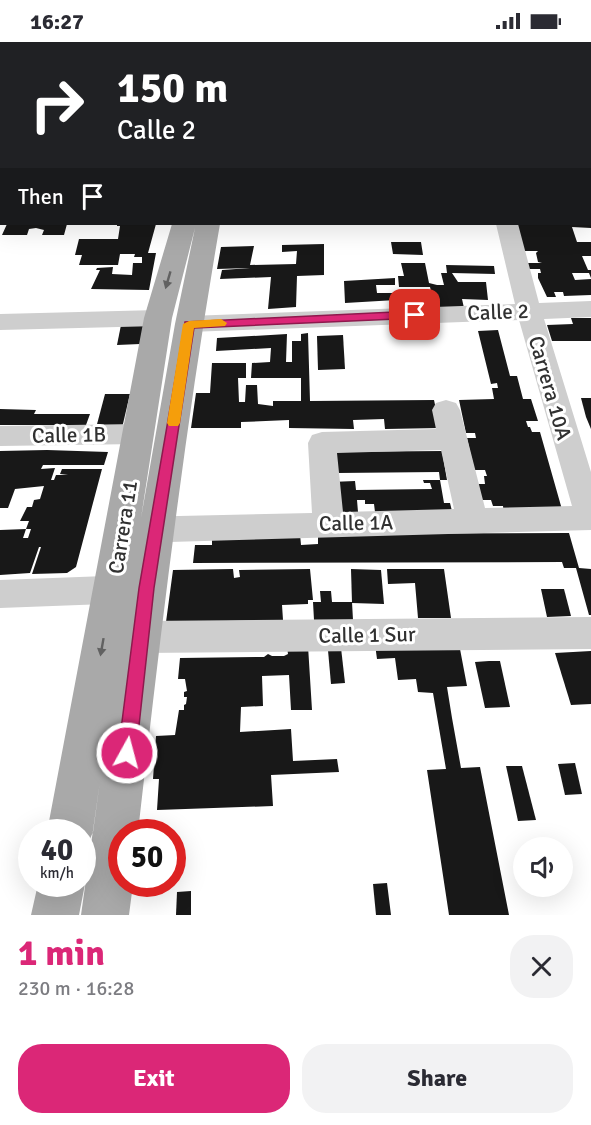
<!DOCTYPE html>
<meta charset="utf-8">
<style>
:root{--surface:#fff;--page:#f2f2f3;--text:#2b2b33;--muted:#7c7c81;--accent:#db2777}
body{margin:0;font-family:Signika,sans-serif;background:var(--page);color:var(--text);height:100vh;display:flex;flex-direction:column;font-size:22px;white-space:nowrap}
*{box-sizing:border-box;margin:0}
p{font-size:20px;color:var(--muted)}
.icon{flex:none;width:33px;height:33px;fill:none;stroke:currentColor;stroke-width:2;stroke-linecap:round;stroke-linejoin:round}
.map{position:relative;height:873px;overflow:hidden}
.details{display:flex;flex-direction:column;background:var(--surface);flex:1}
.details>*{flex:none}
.guide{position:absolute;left:0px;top:0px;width:591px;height:183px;box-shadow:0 6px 24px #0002;background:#202124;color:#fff;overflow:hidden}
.buttons{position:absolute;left:513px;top:795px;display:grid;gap:12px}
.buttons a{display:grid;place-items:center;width:60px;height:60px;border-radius:50%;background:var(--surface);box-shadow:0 6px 24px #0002;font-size:30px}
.speed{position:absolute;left:18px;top:777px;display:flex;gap:12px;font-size:30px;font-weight:700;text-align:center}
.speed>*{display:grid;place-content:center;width:78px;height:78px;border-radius:50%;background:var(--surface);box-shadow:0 6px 24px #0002;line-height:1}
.speed small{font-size:15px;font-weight:400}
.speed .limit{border:9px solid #d22;background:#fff;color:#111}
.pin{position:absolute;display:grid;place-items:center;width:51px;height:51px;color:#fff;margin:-26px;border-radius:12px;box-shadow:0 3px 9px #0006}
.me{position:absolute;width:66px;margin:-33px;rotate:7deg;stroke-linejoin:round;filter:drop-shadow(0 0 4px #0008)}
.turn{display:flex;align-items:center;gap:21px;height:126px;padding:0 18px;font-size:27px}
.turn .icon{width:78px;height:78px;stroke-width:2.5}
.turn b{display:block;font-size:42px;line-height:51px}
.then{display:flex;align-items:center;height:57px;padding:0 18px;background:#0003;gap:12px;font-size:22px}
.round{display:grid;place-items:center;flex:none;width:63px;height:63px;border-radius:24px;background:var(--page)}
.head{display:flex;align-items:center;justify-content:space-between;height:102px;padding:0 18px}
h1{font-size:36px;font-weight:800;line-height:45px;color:var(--accent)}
.button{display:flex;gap:12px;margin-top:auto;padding:12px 18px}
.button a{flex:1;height:69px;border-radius:24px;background:var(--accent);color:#fff;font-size:24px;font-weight:800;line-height:69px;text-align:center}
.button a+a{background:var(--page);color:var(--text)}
.status{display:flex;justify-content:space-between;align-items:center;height:42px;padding:0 30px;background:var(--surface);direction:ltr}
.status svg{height:16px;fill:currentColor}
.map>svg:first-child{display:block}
</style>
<div class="status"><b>16:27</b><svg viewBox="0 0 49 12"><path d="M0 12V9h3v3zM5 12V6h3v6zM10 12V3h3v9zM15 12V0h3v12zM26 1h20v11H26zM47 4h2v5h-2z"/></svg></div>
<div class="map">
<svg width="591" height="873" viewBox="0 0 591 873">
<rect width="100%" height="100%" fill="#fff"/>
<g fill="#181818">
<polygon points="7,182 67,182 64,193 42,193 44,188 36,186 29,187 27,193 2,193"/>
<polygon points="117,182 156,182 148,211 156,211 149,248 91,247 100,228 96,228 97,226 113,225 112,232 132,233 133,221 142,221 142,215 134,215 135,212 120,212 118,223 79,223 82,213 75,213 79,197 118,197 120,184 117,184"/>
<polygon points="516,182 591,182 591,186 572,185 577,200 591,200 591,214 582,214 588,228 591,228 591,236 589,231 572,231 575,238 591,237 591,253 564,254 563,250 554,250 556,255 547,255 538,236 538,231 541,231 540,227 529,227 527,221 542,221 538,220 536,211 538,209 523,209"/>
<polygon points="391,200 421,200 423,213 393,212"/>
<polygon points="324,202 324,233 297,234 296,265 268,267 271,235 220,237 222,228 250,226 217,227 221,205 254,204 250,223 296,222 297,209 282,210 282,203"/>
<polygon points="401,221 425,221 429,241 437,243 444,243 441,231 447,231 446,223 494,224 495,232 452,231 458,240 486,240 488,258 462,257 464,266 435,265 430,245 399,245 398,234 404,234"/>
<polygon points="395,236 395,243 376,243 377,251 396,251 396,258 345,261 344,239"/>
<polygon points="571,276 591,276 591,299 552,299 547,283 573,282"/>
<polygon points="144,281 140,302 117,303 121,283"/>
<polygon points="498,288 510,334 517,334 523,357 531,357 538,379 526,379 528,385 530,385 532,390 540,390 563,471 504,473 503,464 493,464 491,458 479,458 476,442 485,442 484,434 487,434 485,428 474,428 467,396 476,396 475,391 466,391 459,358 494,357 492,346 498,346 497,341 491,342 478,289"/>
<polygon points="308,291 310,359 434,358 440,386 385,387 384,377 353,378 354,387 289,386 289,378 241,380 241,386 191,386 196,351 210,351 212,321 246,321 246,336 238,336 239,360 245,360 246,343 257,343 258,362 273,364 273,359 301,359 301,336 251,336 252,321 270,320 271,306 216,309 217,296 287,292 286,320 292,320 292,299 301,299 301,292"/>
<polygon points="343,293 345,327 318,328 317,294"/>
<polygon points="105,352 130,352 122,386 96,386"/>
<polygon points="581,356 591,356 591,387 586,375"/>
<polygon points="0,367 36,368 34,372 90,372 86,383 0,383"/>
<polygon points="47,408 108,410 104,423 43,423 41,427 55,426 51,438 54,438 56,433 68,433 60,432 62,427 102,427 76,525 67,531 32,532 41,505 39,505 30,531 0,533 0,488 26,487 23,496 28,496 31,487 26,487 29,479 20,479 27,465 32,465 34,458 40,457 44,444 15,447 8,466 0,466 0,409"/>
<polygon points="442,409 447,438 440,438 444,461 450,461 452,469 375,470 374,462 365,462 365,458 357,458 358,470 333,471 331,440 355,439 356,448 432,447 430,441 424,441 423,438 440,438 439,430 337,431 329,410"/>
<polygon points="569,491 579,526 591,527 591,573 589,573 576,526 564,526 562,520 193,521 195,503 212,503 212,492 300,492 301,503 318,502 318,492"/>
<polygon points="233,527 234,536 240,535 239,528 310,527 313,558 308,558 308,562 282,563 283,578 166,580 173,528"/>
<polygon points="351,527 381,528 384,562 352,561"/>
<polygon points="387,527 444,527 451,576 418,576 415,541 388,542"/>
<polygon points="541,547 564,547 571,574 547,575"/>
<polygon points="320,549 331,549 332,560 352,560 353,578 314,578 313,560 321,560"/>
<polygon points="374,595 460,607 467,644 447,645 452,676 461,726 480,725 509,873 449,873 427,728 446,727 433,651 418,650 416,637 398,638 395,616 377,617"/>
<polygon points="327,597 340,597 345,641 331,642"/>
<polygon points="308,604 312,668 291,668 289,633 262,634 263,664 241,665 240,690 291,687 293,719 337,717 339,730 271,733 273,764 157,768 159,737 153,737 156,694 175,693 179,668 184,668 184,663 186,662 187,655 184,655 184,650 187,649 185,637 178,637 180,616 264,615 268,612 272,614 284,614 288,612 287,605"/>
<polygon points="591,609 591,662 571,663 555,611"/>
<polygon points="489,619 500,619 510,665 485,666 475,620"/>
<polygon points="575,721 582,752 565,753 558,722"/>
<polygon points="506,724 522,724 536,778 518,779"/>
<polygon points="387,841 391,873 376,873 373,842"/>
<polygon points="191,849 191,873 176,873 177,850"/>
</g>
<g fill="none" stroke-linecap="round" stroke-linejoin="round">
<g fill="#cecece" fill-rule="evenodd">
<polygon points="98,0 115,0 97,2"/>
<polygon points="140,0 214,0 215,2 141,2"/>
<rect x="488" y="0" width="16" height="2"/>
<polygon points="2,6 2,18 0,18 0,7"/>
<rect x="0" y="64" width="2" height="12"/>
<polygon points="590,72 591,72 591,84 590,83"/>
<rect x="590" y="122" width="1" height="16"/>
<polygon points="0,154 2,154 0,169"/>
<path d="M496 182H518L539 261 591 259V275L544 277 591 430V488L135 501 124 497 119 488 124 479 135 475 312 471 308 401 312 393 322 390 436 387 432 368 436 361 446 358 456 361 460 368 485 466 572 464 519 278 189 290 180 288 176 282 180 276 189 274 515 262ZM441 408 454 467 343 470 337 411Z"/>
<polygon points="158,268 167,270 170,276 167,282 158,284 0,288 0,272"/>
<polygon points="138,382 148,385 152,392 148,399 138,402 0,404 0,384"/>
<polygon points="132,533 144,537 149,547 144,557 132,561 0,566 0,538"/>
<polygon points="591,575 591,607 142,611 130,606 125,595 130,584 142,579"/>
</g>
<g fill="#a9a9a9" fill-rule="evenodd">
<polygon points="246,0 264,0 245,2"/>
<path d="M172 182H220C185 384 161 587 138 790H122V842H133L129 873H81L100 739 93 790 86 806 82 807V790H47L144 276ZM195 186 175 282 141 476 172 276Z"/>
<polygon points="82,837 85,842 79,873 31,873 38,842 82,842"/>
</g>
</g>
<defs><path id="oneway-solid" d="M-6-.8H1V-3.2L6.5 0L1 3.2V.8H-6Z" transform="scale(1.5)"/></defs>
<g fill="#616161">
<use href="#oneway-solid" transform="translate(168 238) rotate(106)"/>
<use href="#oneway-solid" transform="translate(102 605) rotate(100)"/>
</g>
<polygon fill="#db2777" stroke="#8e194d" stroke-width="1.5" points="415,269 420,273 419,276 194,286 154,546 136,711 133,717 127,720 121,717 118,711 139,546 185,280"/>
<polygon fill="#f59e0b" points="221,277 227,281 225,284 194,286 180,381 178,384 169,384 167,381 183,282 189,279"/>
<g text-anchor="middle" stroke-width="6" stroke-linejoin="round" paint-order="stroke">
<g font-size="21" fill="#313131" stroke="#fff">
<text transform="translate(498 270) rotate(-2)" y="7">Calle 2</text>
<text transform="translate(550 346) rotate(74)" y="7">Carrera 10A</text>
<text transform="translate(69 393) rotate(-1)" y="7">Calle 1B</text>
<text transform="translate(356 481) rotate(-1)" y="7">Calle 1A</text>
<text transform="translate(123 485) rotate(-81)" y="7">Carrera 11</text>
<text transform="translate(367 593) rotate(-1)" y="7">Calle 1 Sur</text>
</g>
</g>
</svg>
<div class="buttons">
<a><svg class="icon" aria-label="sound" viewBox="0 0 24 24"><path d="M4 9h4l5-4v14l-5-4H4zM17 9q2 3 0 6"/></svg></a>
</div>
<div class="speed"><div>40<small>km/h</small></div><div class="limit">50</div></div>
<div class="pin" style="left:415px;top:273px;background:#d93025"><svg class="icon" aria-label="arrive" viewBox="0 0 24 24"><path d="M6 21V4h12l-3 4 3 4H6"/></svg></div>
<svg class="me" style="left:127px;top:711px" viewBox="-20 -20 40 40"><circle r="17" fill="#db2777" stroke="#fff" stroke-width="3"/><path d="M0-11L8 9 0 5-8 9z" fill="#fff"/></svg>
<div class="guide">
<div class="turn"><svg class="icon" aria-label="right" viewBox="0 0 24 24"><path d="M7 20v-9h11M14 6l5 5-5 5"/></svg><div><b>150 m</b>Calle 2</div></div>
<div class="then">Then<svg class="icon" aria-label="arrive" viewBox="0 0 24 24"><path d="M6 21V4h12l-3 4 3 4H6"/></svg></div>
</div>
</div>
<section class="details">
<div class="head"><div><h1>1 min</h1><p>230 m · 16:28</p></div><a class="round"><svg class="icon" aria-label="close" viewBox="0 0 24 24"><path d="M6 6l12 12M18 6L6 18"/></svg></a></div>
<div class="button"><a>Exit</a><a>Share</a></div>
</section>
